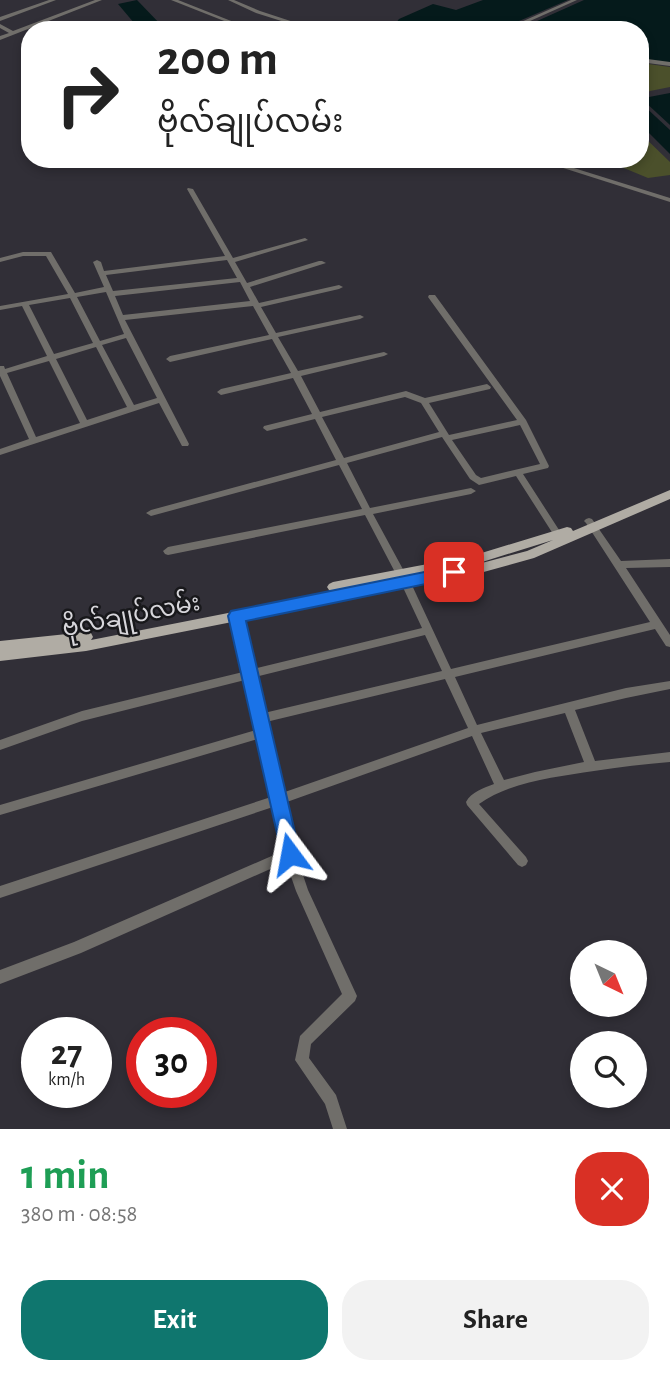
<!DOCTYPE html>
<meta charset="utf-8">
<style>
:root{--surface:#fff;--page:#f2f2f2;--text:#222;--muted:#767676;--accent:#0f766e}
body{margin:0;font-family:"Alegreya Sans","Noto Sans Myanmar",sans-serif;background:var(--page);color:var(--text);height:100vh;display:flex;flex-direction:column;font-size:26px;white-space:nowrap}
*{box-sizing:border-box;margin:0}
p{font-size:23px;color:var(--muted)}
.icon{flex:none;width:38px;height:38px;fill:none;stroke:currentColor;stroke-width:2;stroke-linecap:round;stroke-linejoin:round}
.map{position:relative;height:1129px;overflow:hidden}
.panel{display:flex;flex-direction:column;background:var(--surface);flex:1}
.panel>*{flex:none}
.banner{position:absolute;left:21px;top:21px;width:628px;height:147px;border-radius:28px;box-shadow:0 4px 10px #0003;background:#fff;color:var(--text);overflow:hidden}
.needle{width:46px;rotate:137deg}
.controls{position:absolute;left:570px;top:940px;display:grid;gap:14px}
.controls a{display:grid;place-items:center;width:77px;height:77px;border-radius:50%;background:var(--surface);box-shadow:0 4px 10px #0003;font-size:35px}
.speed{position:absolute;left:21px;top:1017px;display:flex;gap:14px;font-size:35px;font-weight:700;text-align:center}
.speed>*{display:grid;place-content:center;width:91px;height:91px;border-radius:50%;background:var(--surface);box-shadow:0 4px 10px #0003;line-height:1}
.speed small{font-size:18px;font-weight:400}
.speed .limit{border:10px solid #d22;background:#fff;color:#111}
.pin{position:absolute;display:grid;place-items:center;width:60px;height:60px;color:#fff;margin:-30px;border-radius:14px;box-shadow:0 4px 10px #0006}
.me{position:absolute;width:77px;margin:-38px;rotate:347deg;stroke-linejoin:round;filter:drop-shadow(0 0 5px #0008)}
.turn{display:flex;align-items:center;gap:24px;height:147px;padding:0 21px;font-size:32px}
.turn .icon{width:91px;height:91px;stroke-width:2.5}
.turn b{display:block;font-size:49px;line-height:60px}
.round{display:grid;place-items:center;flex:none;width:74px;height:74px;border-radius:28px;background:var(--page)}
.headline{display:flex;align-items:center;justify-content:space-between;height:119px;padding:0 21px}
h1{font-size:42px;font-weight:700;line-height:52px;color:#1e9e55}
.action{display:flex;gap:14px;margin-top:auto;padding:14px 21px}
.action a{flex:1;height:80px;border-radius:28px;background:var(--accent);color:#fff;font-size:28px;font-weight:700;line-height:80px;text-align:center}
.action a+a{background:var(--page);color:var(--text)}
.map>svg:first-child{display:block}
</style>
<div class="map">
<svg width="670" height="1129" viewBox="0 0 670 1129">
<rect width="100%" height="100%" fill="#312f37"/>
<g fill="#4b502b">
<polygon points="641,63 670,67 670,87 650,91 641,97"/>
<polygon points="641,134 670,162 670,175 648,178 602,159 640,159"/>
</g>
<g fill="#051a1b">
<polygon points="137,0 164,28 140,30 118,4"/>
<polygon points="483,0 568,0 498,30 435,30 396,23 399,19 433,4 456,10"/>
<polygon points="584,0 670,0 670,63 641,59 640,30 517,30"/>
<polygon points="670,93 670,125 644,101 649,97"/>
<polygon points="641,103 670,130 670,154 641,125"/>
</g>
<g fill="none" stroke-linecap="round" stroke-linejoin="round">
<g fill="#706e6a" fill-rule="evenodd">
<polygon points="49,0 56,0 0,21 0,17"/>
<polygon points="95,0 102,0 0,40 0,36 9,33 0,28 0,24 13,31"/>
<polygon points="171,0 178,0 254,30 247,30"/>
<polygon points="228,0 234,0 260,11 318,30 310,30 256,13"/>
<polygon points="571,0 577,0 510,30 503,30"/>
<polygon points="390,25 411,28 413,30 380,30"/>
<polygon points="640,58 670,62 670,66 640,62"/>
<polygon points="535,159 545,159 670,198 670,202"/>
<path d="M188 188 193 189 233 258 305 238 308 240 235 262 247 283 319 261H322L326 263 250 287 259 303 339 285 343 287 339 289 261 307 276 333 360 315 364 317 360 319 278 337 298 371 384 352 388 354 384 356 301 376 320 412 406 391 425 398 487 384 491 387 490 389 429 403 449 435 517 420 428 297 429 295H435L526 420 549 466 548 468 523 474 561 533 563 535 561 537H555L516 476 479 485 470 479 442 437 347 463 370 508 471 488 476 491 471 494 373 514 405 573 403 576H397L365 515 168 555 165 554 163 551 168 547 362 509 339 465 151 516 146 513 151 510 336 460 315 419 267 431 263 428 264 426 312 414 293 378 221 395 217 392 221 389 291 373 272 339 170 362 166 359 170 356 269 335 253 306 125 320 189 444 188 446H182L159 403 0 455V449L29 439 0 376V366H4L5 369 47 356 22 306 0 310V306L68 294 46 256H23L0 262V258L23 252H51L75 293 104 287 93 262 97 260 101 262 104 271 225 256 187 189ZM227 260 237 278 113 291 106 275ZM240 282 250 301 123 315 115 296ZM106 292 124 334 100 341 77 297ZM70 298 93 343 54 354 29 305ZM126 338 157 398 134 405 102 345ZM96 347 127 407 87 420 56 359ZM49 361 80 423 36 437 7 373ZM405 397 421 403 439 432 344 458 322 417ZM520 425 540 464 481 478 476 475 452 440Z"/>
<path d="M589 518 592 519 621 561 670 559V567L626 568 670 635V647L666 646 655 629 455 677 477 725 626 688 670 681V689L626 698 575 710 595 761 670 752V762C645 764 619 767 594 771 556 777 512 781 479 804L526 857 528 861 526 865 522 867 518 865 467 805 466 802C471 792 484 788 494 784L472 736 284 803 296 854 308 890 357 996 355 1001 311 1044 309 1058 336 1095 347 1129H333L325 1104 295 1060 300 1036 342 994 296 891 286 862 81 953 0 984V970L74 942 283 851 273 807 0 898V886L271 797 258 739 0 815V805L256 730 245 680 82 721 0 750V740L82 711 243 672 231 616 232 613H240L241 616 253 669 422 628 400 581 402 578H408L410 581 451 669 650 622 586 523 584 521 586 519ZM425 635 442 671 264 713 255 677ZM445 679 468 728 282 793 266 722ZM565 713 584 762 535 772 504 780 481 733Z"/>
</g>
<path fill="#b0aca4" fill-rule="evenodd" d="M670 490V499L534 558 480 573 86 651 0 661V641L86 632 91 633 93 637 91 640 390 581 333 592 329 590 327 587 329 584 333 582 475 555 567 527 571 528 573 531ZM553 540 527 551 478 564 479 563Z"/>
</g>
<polygon fill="#1a73e8" stroke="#114b97" stroke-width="2" points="454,566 462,572 460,577 246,621 300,854 298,860 290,863 283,860 228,616 231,611"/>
<g text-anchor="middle" stroke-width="5" stroke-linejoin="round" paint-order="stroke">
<g font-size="24" fill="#d7d6db" stroke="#18181b">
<text transform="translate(131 615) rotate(-11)" y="8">ဗိုလ်ချုပ်လမ်း</text>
</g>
</g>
</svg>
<div class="controls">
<a><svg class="needle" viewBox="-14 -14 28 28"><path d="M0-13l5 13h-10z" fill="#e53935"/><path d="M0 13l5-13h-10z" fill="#767676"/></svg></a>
<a><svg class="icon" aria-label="search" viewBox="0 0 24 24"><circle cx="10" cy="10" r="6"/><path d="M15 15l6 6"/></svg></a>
</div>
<div class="speed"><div>27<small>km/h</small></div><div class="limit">30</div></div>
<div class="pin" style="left:454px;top:572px;background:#d93025"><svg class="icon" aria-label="arrive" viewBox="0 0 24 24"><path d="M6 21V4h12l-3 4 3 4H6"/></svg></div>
<svg class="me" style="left:290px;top:854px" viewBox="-20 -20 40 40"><path d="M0-17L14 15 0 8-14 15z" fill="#1a73e8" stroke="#fff" stroke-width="4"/></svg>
<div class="banner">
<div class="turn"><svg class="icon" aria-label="right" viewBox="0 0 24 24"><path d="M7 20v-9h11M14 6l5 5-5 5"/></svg><div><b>200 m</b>ဗိုလ်ချုပ်လမ်း</div></div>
</div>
</div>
<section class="panel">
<div class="headline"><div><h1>1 min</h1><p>380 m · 08:58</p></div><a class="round" style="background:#d93025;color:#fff"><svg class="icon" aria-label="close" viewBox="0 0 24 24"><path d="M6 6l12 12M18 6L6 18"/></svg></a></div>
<div class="action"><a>Exit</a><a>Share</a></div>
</section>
